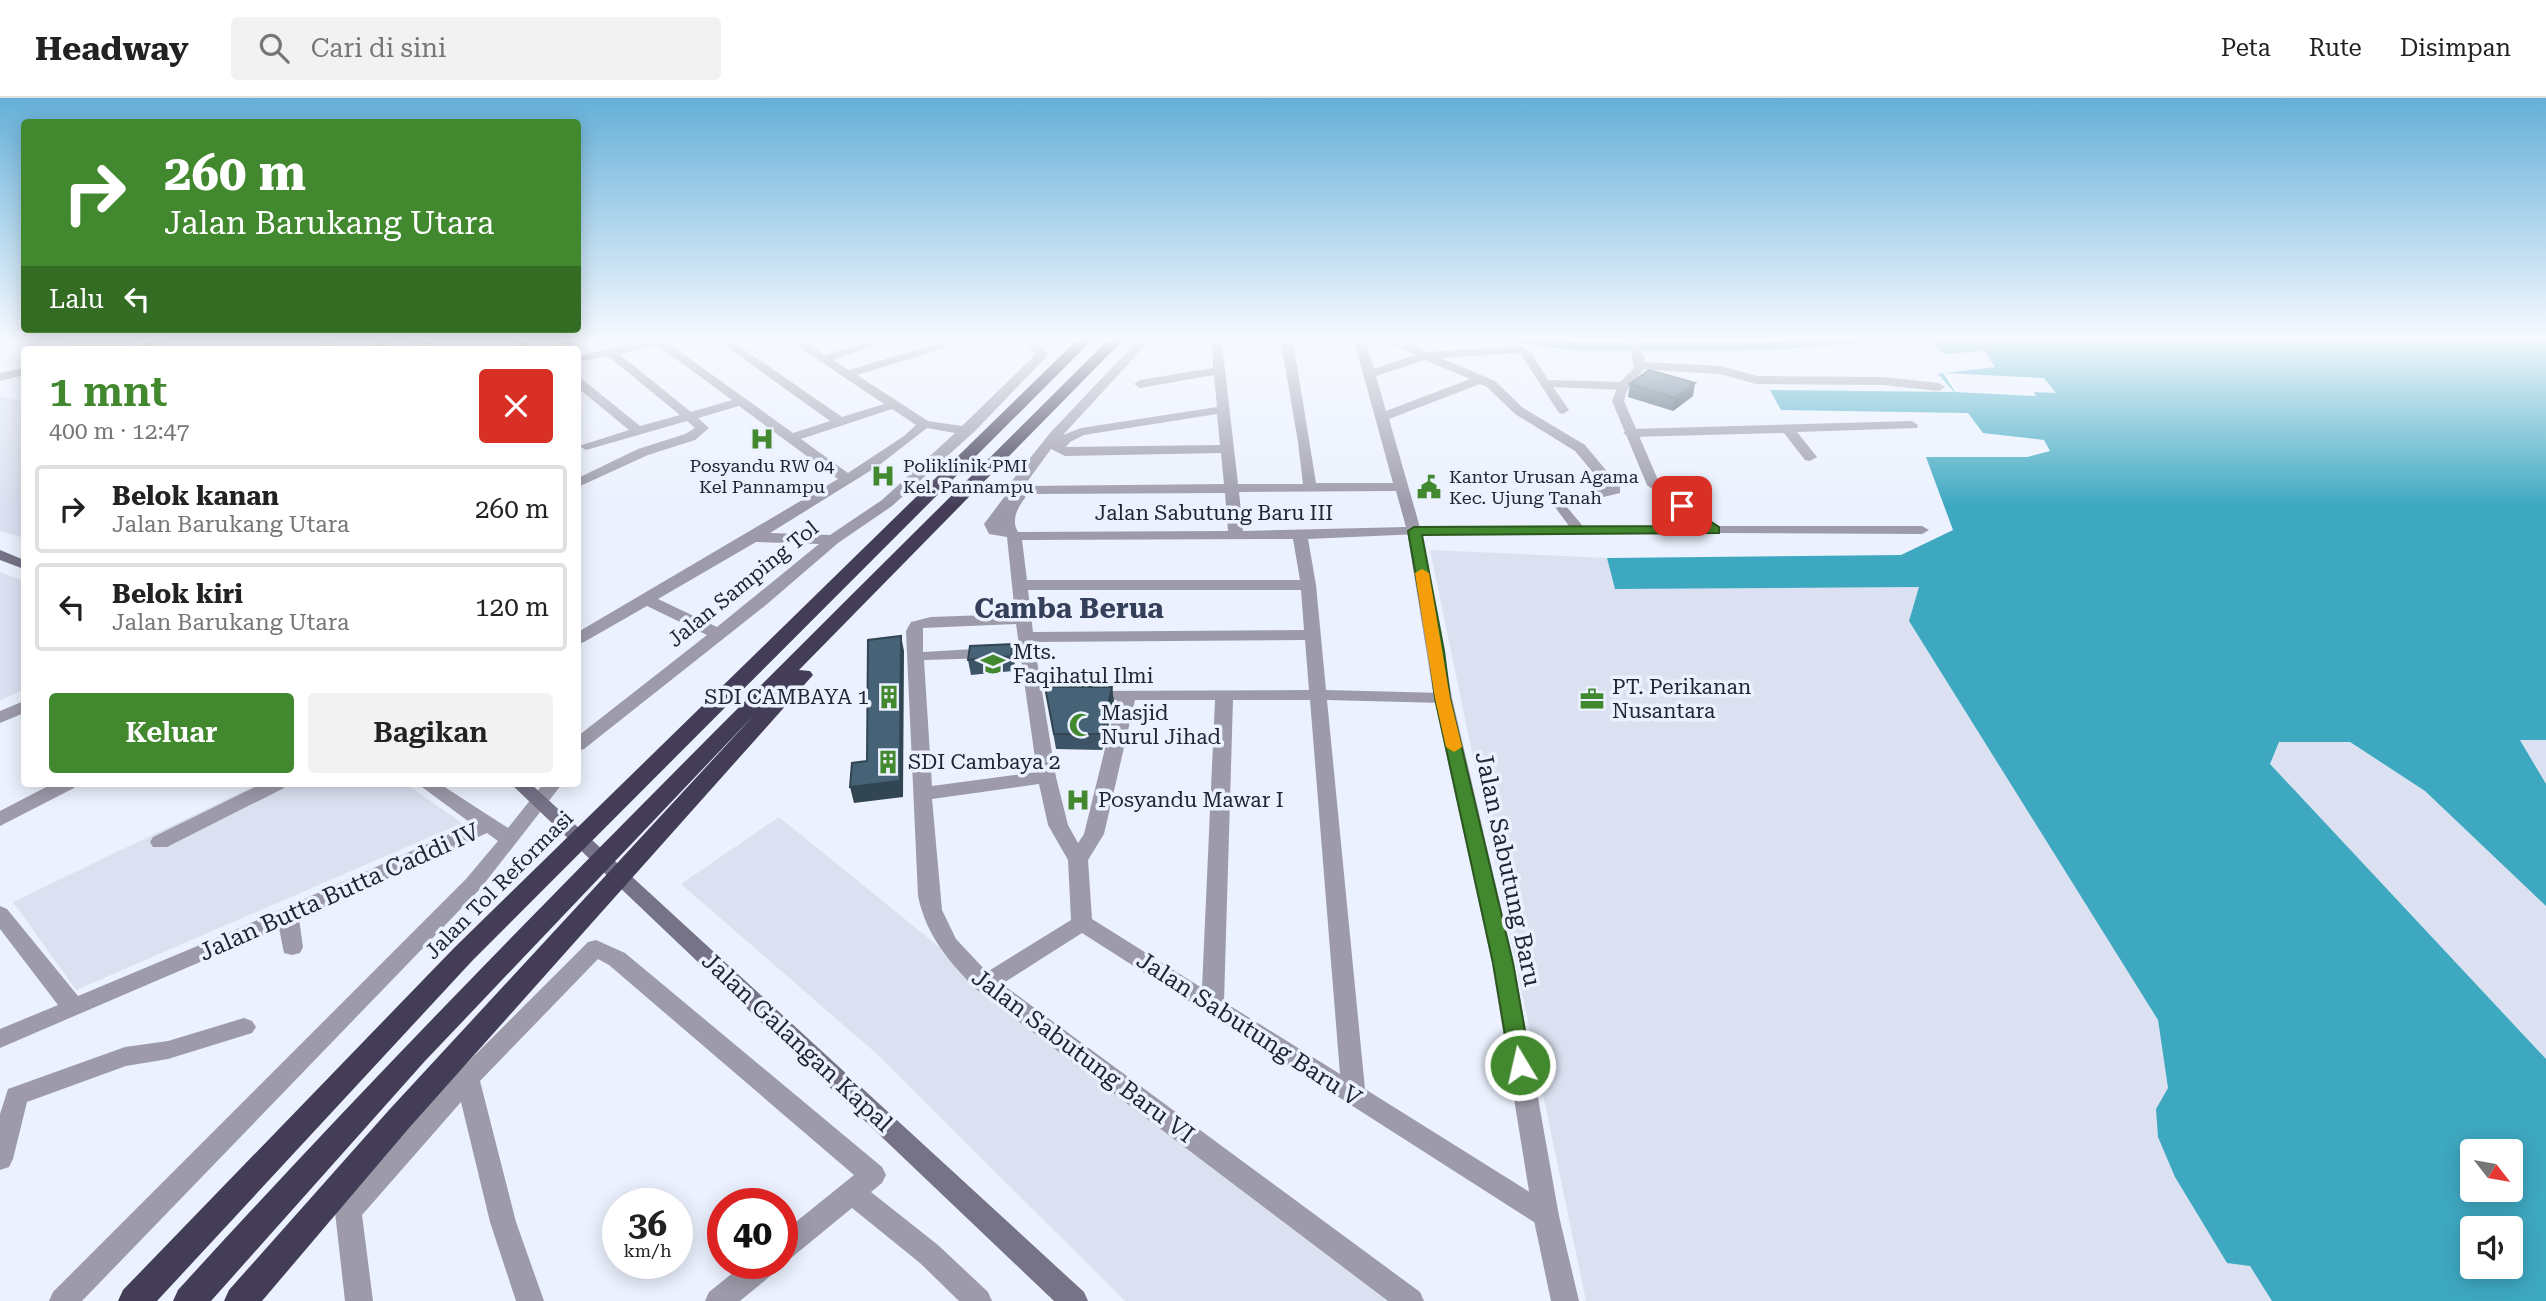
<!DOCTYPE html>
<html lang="id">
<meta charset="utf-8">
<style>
:root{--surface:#fff;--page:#f2f2f2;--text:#222;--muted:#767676;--line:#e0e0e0;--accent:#42882e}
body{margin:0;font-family:"Roboto Serif",serif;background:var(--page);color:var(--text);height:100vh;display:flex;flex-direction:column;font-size:26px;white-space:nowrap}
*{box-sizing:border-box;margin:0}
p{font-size:23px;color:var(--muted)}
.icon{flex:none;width:38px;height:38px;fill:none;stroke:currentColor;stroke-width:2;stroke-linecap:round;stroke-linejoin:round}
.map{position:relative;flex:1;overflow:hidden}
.panel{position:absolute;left:21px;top:248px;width:560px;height:441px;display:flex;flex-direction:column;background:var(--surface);border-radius:7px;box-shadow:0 4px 18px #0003}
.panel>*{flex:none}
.top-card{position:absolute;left:21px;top:21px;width:560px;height:214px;border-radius:7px;box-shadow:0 4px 18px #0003;background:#42882e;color:#fff;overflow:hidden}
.needle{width:46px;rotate:121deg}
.fabs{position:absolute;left:2460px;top:1041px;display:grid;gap:14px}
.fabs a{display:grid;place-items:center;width:63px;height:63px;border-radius:7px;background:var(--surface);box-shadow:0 4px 18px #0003;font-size:35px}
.speed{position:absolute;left:602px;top:1090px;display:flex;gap:14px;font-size:35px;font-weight:700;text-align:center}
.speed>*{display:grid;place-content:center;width:91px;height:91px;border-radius:50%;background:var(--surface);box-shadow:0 4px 18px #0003;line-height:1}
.speed small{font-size:18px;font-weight:400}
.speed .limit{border:10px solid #d22;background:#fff;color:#111}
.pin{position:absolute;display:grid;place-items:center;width:60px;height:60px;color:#fff;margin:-30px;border-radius:14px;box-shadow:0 4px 10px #0006}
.me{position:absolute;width:77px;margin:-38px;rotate:351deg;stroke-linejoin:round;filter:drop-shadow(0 0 5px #0008)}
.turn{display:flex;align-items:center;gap:24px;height:147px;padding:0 28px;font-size:32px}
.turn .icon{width:91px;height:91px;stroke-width:2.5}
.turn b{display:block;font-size:49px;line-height:60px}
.then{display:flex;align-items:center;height:66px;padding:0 28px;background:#0003;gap:14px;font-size:26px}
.round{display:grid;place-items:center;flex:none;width:74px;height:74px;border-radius:7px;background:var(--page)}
.head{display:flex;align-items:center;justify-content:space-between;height:119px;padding:0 28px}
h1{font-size:42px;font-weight:600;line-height:52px;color:var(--accent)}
.cta{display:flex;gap:14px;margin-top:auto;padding:14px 28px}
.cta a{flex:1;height:80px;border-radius:7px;background:var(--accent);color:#fff;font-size:28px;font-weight:600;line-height:80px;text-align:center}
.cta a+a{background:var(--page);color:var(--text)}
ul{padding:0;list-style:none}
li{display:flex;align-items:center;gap:21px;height:88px;margin:0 14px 10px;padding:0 14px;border:4px solid var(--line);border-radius:7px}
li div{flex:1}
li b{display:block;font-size:26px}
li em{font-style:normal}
header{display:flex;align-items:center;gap:42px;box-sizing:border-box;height:98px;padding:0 35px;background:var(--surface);border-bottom:2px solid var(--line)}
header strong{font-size:33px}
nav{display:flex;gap:38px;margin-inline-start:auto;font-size:24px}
.search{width:490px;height:63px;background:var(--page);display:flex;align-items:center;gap:18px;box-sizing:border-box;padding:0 24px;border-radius:7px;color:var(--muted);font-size:26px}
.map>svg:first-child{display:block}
</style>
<header>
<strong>Headway</strong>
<div class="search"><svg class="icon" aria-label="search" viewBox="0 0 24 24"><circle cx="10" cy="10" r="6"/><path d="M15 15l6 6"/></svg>Cari di sini</div>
<nav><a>Peta</a><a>Rute</a><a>Disimpan</a></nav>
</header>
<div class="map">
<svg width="2546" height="1203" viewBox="0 0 2546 1203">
<rect width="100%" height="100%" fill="#ebf1fe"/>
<g fill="#dbe1f1">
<polygon points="76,239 158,239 110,252 79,252 65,245"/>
<polygon points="0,298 24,304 24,440 0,433"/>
<polygon points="1430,452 1607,460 1616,491 1919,489 1909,523 2158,922 2168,990 2156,1011 2272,1203 1586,1203"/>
<polygon points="0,474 24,483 24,591 0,603"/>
<polygon points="2520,641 2546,642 2546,686"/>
<polygon points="2279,644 2349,644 2425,693 2546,808 2546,961 2270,666"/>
<polygon points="258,686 406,686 462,725 76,892 13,804"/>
<polygon points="779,719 980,882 1403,1203 1125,1203 878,957 681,786"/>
</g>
<path fill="#3ea8c1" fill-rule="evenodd" d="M1923 239H2546V642H2520L2546 686V808L2425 693 2350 644H2279L2270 666 2546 961V1203H2272L2250 1168 2227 1165 2175 1079 2158 1039 2156 1011 2168 990 2158 922 1909 523 1919 489 1615 491 1607 460 1901 457 1953 432 1926 359H2027L2050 353 2044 342 1983 335 1968 315 1781 312 1770 292 1954 294 1938 276 1995 269 1985 253 1946 256ZM2473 1054H2511V1092H2473ZM2473 1130H2511V1169H2473Z"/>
<polygon fill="#ebf1fe" points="1943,275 2044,280 2056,295 2034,294 2036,298 1955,294"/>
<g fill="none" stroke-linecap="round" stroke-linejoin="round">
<polygon fill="#3ea8c1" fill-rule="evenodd" points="1490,239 1536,239 1584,245 1766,244 1829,239 1899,239 1892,243 1766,252 1584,253 1497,243"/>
<g fill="#9d9baa" fill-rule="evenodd">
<polygon points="162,239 181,239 142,252 123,252"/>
<polygon points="316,239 328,239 339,252 327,252"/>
<polygon points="373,239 385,239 391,247 379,252 358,252 377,245"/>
<polygon points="406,239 420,239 440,252 426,252"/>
<polygon points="520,239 534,252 521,252 508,240"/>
<polygon points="580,239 600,239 558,252 538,252"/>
<path d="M661 239H683L668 245 793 335 830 323 713 239H726L842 319 884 306 784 239H797L803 243 814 239H832L811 248 825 257 882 239H900L833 262 849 272 937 246H945V250L857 277 928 323 962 328 1036 256 1025 245 1026 239H1038L1037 244 1049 256 975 333 892 408 838 445 766 507 584 651 578 653V638L707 537 647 508 584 544 578 546V534L838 381 739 308 698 320 709 330 695 342 648 357 578 389V380L638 351 685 336 695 330 687 323 586 352 579 348 629 332 578 290V280L582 281 640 328 680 317 608 258 578 264V258ZM657 247 732 302 691 314 619 256ZM892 311 916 327 904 338 848 375 801 341ZM927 330 955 335 882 402 830 437 770 435 878 368ZM756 444 819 446 717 529 658 501Z"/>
<path d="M1141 239H1153L1063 337 1081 330 1217 309 1214 277 1140 290 1134 286 1140 282 1213 270 1212 241 1321 239 1316 242 1293 243 1316 385H1393L1353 239H1365L1374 271 1415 257 1377 239H1393L1427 254 1519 248 1531 254 1548 282 1623 284 1629 288 1623 292 1553 289 1569 312 1563 316 1559 315 1522 258 1517 255 1441 260 1495 283 1523 310 1585 347 1620 389V395L1566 408 1587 433 1585 436H1575L1552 405 1554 402 1606 390 1575 353 1515 316 1487 289 1480 286 1389 321 1421 433 1419 436 1308 441 1316 487 1326 592 1443 595 1452 600 1443 605 1327 602 1365 991 1555 1110 1559 1118 1555 1126 1546 1130 1537 1126 1082 835 1002 886 1420 1194 1424 1203H1388L977 892C949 864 926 837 918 798L906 533 911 524 931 519 1015 516 1007 439 989 436 984 426 1011 390V384L1050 335ZM1281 244 1298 344 1303 386H1238L1222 246ZM1425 262 1470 281 1386 313 1376 278ZM1217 316 1220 347 1066 349 1070 344 1084 337ZM1051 351 1065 358 1221 355 1224 386 1024 388ZM1396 393 1406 429 1243 433 1239 394ZM1225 395 1228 433 1018 434C1010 421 1019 407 1028 396ZM1293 441 1300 482H1027L1022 442ZM1028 492H1301L1304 532 1033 534ZM1016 526 1037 674 932 688 924 562 992 560 1000 555 992 550 923 554V530ZM1305 542 1309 592 1085 593 1082 597 1085 601 1117 602 1084 736 1078 745 1068 727 1056 679 1034 544ZM1135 602H1215L1202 890 1092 821 1088 762 1104 736ZM1233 602H1310L1340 976 1224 904ZM1039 686 1048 727 1068 762 1071 822 987 874 956 841 942 812 932 701Z"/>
<polygon points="1642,264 1721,268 1757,278 1883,279 1939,285 1945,289 1939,293 1883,287 1756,286 1720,276 1638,271 1638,265"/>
<polygon points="24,270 24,277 0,283 0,275"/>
<polygon points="1912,323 1918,327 1917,330 1797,334 1817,359 1810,363 1805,362 1784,335 1630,339 1623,335 1630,331"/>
<polygon points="1714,428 1922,428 1929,432 1922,436 1709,435 1707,432 1709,429"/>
<polygon points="24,603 24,615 0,625 0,613"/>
<polygon points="52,686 76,686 74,690 0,728 0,713"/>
<polygon points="261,686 286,686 284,690 167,749 153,749 150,744 153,739"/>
<polygon points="418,686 440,686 508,730 543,686 562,686 480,791 82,1203 49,1203 53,1194 466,781 498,743 487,735 299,821 303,849 300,855 292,857 284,855 279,830 0,950 0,931 58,907 0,831 0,808 7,811 78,898 226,836 472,726"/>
<polygon points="596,842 625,855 882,1069 886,1077 882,1085 871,1094 938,1147 988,1194 992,1203 959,1203 920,1165 852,1110 791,1160 782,1163 782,1135 854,1077 609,867 598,861 480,983 516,1124 544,1203 516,1203 490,1124 461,1004 362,1117 373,1203 345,1203 335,1114 339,1106 459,973 588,844"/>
<polygon points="244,920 252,923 256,929 252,935 168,961 126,968 27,1004 13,1061 9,1069 0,1072 0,1016 8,991 125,949 168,943"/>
<polygon points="744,1166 778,1166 774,1175 740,1203 705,1203 709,1194"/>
</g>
<path fill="#9d9baa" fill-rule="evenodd" d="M1622 239H1633C1662 281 1631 269 1624 303L1658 382 1719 429 1721 432 1719 435 1422 437 1452 600 1514 865 1559 1118 1579 1203H1551L1533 1118 1492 865 1434 600 1407 433 1414 429 1699 428 1647 387 1612 303 1619 285 1634 270 1631 253Z"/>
<g fill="#767287" fill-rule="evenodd">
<polygon points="0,452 24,462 24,471 0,462"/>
<polygon points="511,686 531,686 1084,1194 1088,1203 1054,1203"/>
</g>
<g fill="#433d58" fill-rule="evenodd">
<polygon points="1080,239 1095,239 472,863 157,1203 118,1203 123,1192 454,850"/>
<path d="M1111 239H1126L799 572 810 573 813 577 409 1030 262 1203H224L229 1192 389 1012 755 616 425 963 211 1203H173L178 1192C478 863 796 553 1111 239Z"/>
</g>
</g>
<g fill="#3c5466">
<polygon points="1630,286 1693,298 1673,313 1628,299"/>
<polygon points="1013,546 1015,562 1013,573 971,577 968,562"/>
<polygon points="1045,589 1112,589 1114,605 1102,652 1056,651"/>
</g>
<g fill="#314553">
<polygon points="1695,285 1693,298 1673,313 1675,300"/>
<polygon points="901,538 904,553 903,699 854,705 850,689 900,683"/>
<polygon points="1013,546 1015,562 1013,573 1011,558"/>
<polygon points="1112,589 1114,605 1102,652 1101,636"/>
</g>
<g fill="#466277" stroke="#314553" stroke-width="2">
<polygon points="1649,272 1695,285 1675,300 1630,286"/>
<polygon points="901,538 900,683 850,689 852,665 867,663 868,542"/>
<polygon points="1013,546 1011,558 968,562 970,548"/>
<polygon points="1045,589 1112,589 1101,636 1054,636"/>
</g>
<linearGradient id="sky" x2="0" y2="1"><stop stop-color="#64afd8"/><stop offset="0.59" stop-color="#f6f9ff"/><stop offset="1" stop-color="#f6f9ff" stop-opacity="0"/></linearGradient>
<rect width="2546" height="408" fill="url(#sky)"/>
<polygon fill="#42882e" stroke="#2b581e" stroke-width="2" points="1682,405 1719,429 1719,435 1422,437 1444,553 1450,600 1513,865 1531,967 1528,973 1520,975 1513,973 1510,967 1493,865 1435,600 1429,553 1408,433 1414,429 1700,428 1678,411 1676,408"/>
<polygon fill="#f59e0b" points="1422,471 1429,475 1450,600 1462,649 1454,654 1446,649 1435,600 1415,475"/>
<defs>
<g id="hospital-bare" transform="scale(1.89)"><path d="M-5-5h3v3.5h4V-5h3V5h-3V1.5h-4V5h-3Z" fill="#42882e" stroke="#ebf1fe" stroke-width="2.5" paint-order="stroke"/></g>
<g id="civic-bare" transform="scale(1.89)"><path d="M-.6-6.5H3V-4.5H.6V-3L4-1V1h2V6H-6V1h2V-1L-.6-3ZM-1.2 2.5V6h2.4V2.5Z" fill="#42882e" stroke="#ebf1fe" stroke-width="2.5" paint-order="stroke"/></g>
<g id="school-bare" transform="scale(1.89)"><path d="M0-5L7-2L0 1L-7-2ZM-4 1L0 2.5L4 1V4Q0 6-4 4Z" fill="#42882e" stroke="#ebf1fe" stroke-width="2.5" paint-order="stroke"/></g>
<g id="building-bare" transform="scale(1.89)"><path d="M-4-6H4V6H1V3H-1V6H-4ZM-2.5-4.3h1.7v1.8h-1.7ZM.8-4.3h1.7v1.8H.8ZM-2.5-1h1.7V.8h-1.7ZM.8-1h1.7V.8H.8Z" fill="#42882e" stroke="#ebf1fe" stroke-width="2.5" paint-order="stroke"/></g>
<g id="office-bare" transform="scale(1.89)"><path d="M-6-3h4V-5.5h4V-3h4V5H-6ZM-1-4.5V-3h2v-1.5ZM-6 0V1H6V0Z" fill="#42882e" stroke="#ebf1fe" stroke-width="2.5" paint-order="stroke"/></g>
<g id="mosque-bare" transform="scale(1.89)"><path d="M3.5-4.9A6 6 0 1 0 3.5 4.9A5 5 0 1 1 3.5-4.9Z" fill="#42882e" stroke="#ebf1fe" stroke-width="2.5" paint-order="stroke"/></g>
</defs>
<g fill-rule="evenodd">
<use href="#hospital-bare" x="762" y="341"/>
<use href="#hospital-bare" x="883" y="378"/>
<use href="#civic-bare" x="1429" y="389"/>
<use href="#school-bare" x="993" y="566"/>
<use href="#building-bare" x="889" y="599"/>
<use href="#office-bare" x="1592" y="601"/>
<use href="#mosque-bare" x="1081" y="627"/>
<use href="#building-bare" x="888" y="664"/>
<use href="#hospital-bare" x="1078" y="702"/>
</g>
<g text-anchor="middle" stroke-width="7" stroke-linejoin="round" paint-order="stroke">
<g font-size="18" fill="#222632" stroke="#ebf1fe" text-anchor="start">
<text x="762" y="374" text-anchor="middle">Posyandu RW 04<tspan x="762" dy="21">Kel Pannampu</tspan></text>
<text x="903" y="374">Poliklinik PMI<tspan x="903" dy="21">Kel. Pannampu</tspan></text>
<text x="1449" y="385">Kantor Urusan Agama<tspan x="1449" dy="21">Kec. Ujung Tanah</tspan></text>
</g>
<g font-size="21" fill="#222632" stroke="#ebf1fe">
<text x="1214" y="422">Jalan Sabutung Baru III</text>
<text transform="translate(743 486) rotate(-39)" y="7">Jalan Samping Tol</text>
<text transform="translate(499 787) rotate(-45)" y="7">Jalan Tol Reformasi</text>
</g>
<g font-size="21" fill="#222632" stroke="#ebf1fe" text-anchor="start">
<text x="1013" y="561">Mts.<tspan x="1013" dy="24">Faqihatul Ilmi</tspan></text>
<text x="1612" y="596">PT. Perikanan<tspan x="1612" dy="24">Nusantara</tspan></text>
<text x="869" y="606" text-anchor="end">SDI CAMBAYA 1</text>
<text x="1101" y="622">Masjid<tspan x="1101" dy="24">Nurul Jihad</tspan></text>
<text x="908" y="671">SDI Cambaya 2</text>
<text x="1098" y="709">Posyandu Mawar I</text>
</g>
<g font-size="24" fill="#222632" stroke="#ebf1fe">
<text transform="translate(1508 771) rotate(78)" y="8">Jalan Sabutung Baru</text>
<text transform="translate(339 794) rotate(-24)" y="8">Jalan Butta Butta Caddi IV</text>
<text transform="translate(1249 931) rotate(33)" y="8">Jalan Sabutung Baru V</text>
<text transform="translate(797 944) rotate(43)" y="8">Jalan Galangan Kapal</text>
<text transform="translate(1083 958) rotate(37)" y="8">Jalan Sabutung Baru VI</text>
</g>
<g font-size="28" font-weight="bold" fill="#343f59" stroke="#ebf1fe">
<text x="1069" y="520">Camba Berua</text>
</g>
</g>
</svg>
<div class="fabs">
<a><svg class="needle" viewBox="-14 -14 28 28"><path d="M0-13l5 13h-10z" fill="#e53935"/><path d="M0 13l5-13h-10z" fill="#767676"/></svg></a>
<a><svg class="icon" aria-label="sound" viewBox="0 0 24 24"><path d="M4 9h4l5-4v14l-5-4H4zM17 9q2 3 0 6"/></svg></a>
</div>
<div class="speed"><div>36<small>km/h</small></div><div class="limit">40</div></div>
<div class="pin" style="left:1682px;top:408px;background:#d93025"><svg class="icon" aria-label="arrive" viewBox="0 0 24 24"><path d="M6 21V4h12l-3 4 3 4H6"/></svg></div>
<svg class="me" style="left:1520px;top:967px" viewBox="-20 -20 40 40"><circle r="17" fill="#42882e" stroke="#fff" stroke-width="3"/><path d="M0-11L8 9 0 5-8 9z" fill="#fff"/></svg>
<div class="top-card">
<div class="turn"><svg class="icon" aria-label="right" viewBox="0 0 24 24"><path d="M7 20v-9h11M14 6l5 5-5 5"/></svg><div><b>260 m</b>Jalan Barukang Utara</div></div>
<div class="then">Lalu<svg class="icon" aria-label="left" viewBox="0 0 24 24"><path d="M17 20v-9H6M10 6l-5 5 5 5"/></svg></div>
</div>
<section class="panel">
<div class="head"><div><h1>1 mnt</h1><p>400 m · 12:47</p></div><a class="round" style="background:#d93025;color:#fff"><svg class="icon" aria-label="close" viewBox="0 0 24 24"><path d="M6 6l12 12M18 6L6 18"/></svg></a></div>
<ul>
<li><svg class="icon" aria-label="right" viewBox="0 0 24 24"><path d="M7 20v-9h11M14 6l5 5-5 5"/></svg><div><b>Belok kanan</b><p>Jalan Barukang Utara</p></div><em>260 m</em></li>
<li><svg class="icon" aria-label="left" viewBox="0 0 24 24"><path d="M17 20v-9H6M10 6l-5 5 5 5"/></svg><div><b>Belok kiri</b><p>Jalan Barukang Utara</p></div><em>120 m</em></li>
</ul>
<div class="cta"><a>Keluar</a><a>Bagikan</a></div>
</section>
</div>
